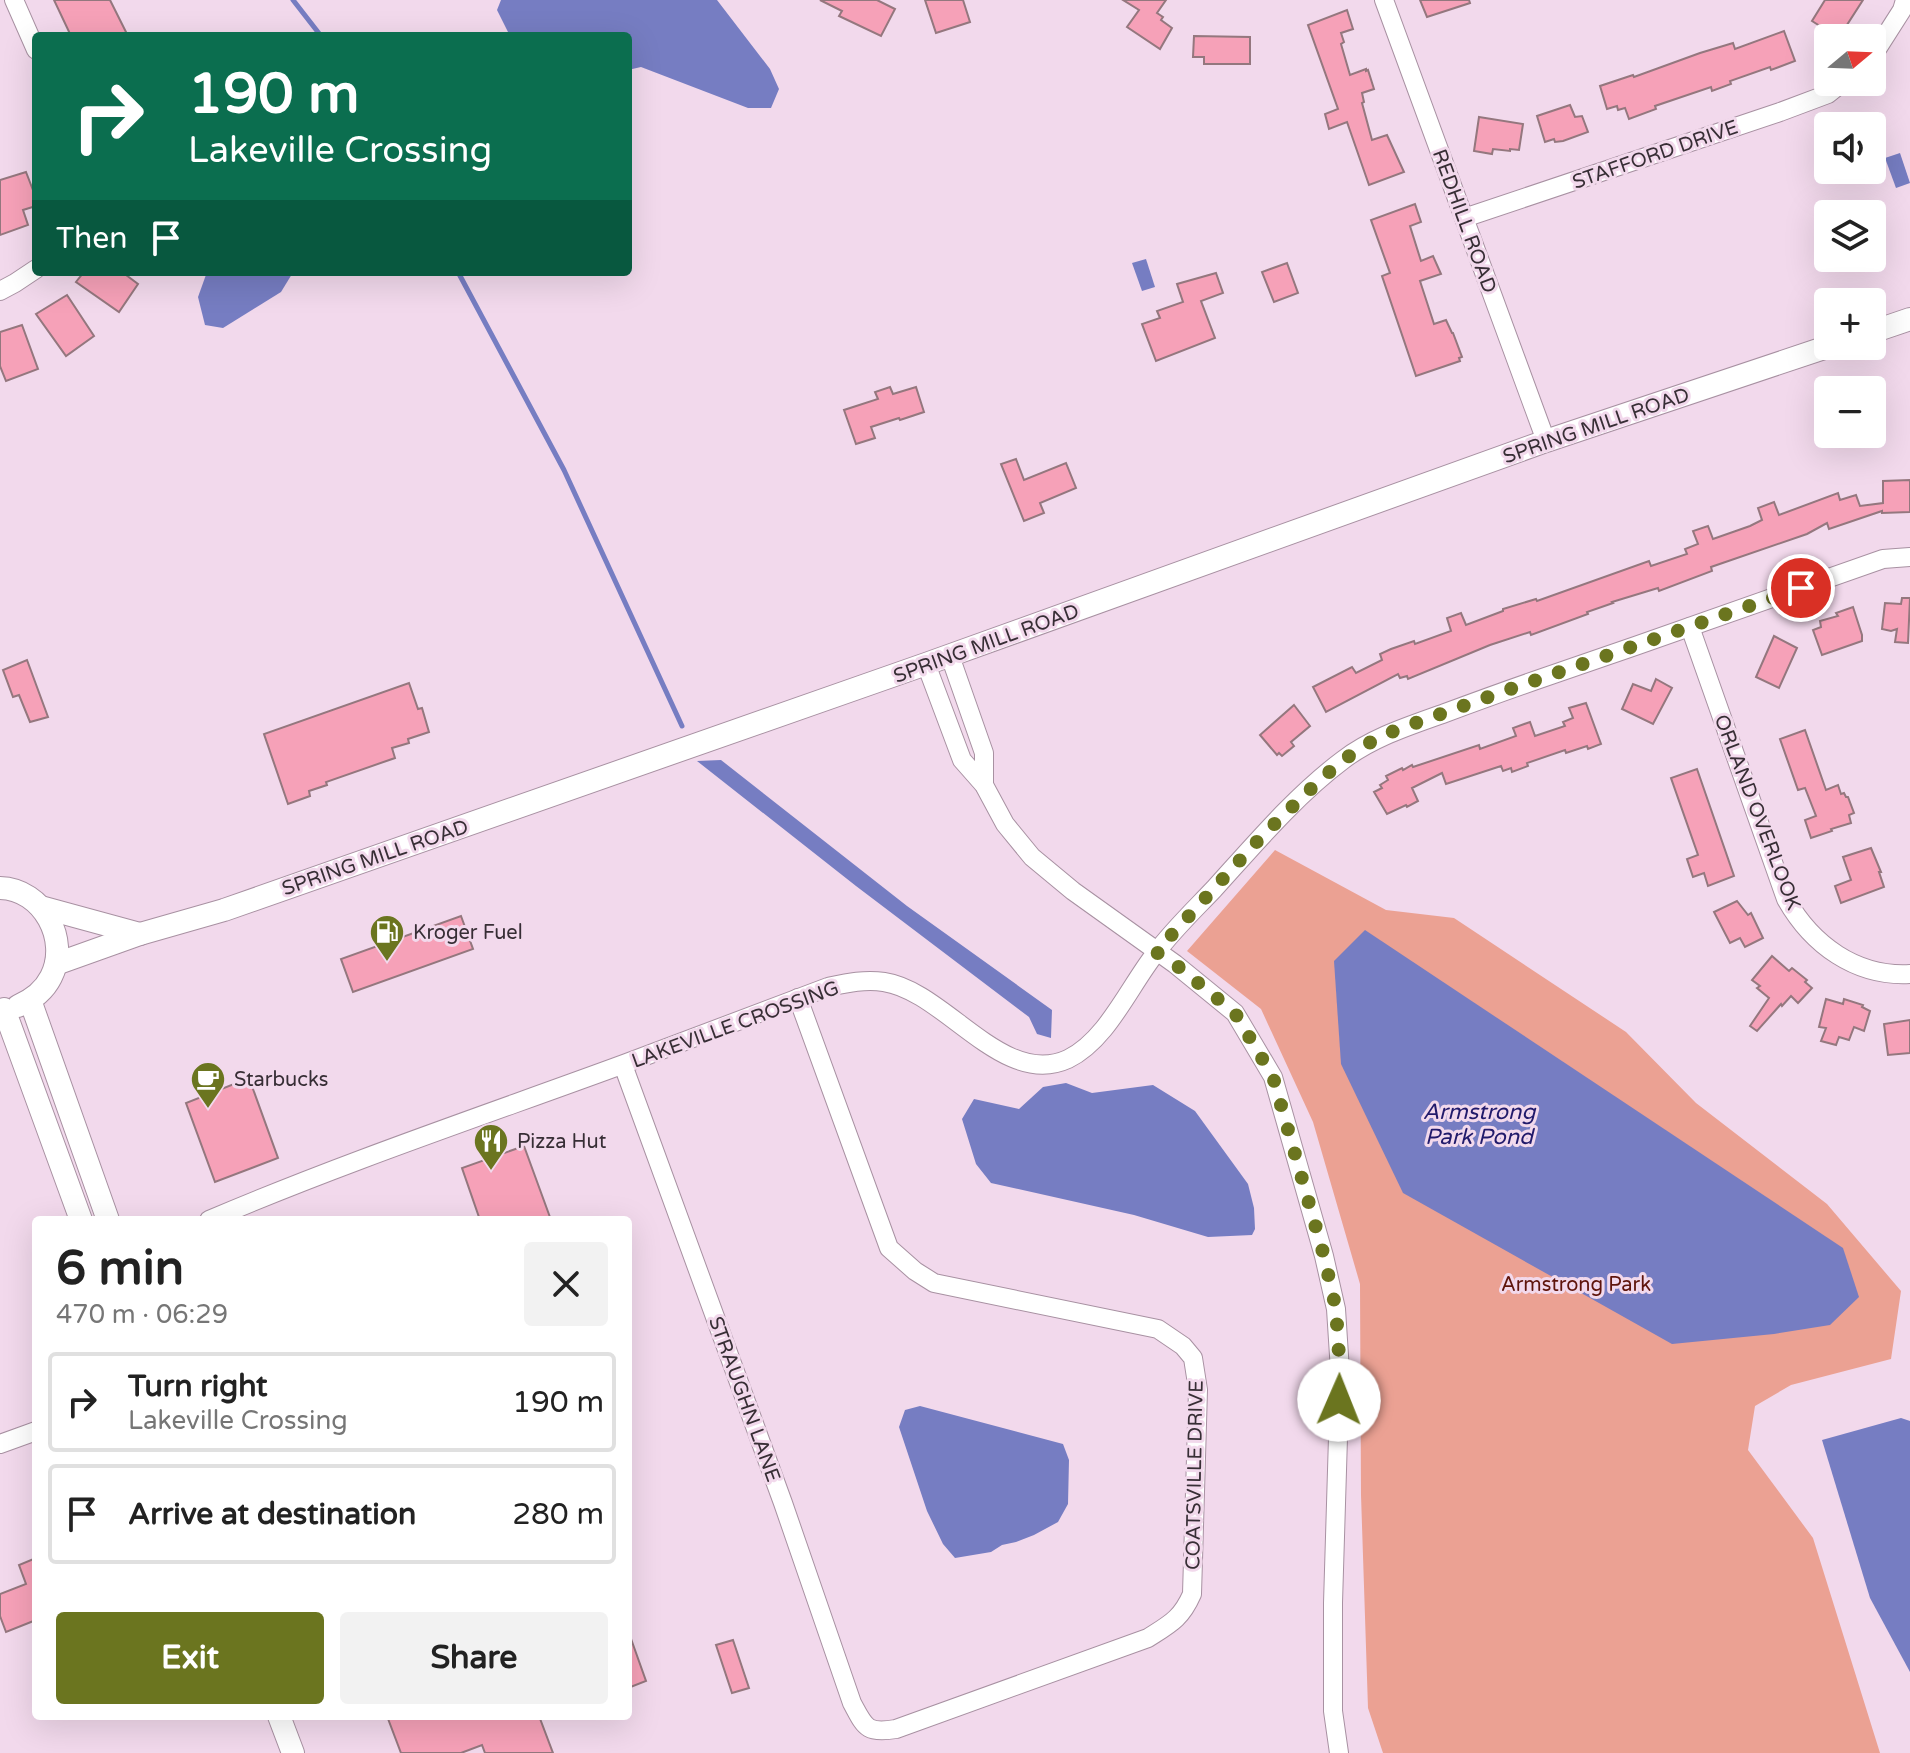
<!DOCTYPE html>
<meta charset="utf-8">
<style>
:root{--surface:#fff;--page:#f2f2f2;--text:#222;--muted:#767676;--line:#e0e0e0;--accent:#6b751f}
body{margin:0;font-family:"Varela Round",sans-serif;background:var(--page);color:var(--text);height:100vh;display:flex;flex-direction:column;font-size:30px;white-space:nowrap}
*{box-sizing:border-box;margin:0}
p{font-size:26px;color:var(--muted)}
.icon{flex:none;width:44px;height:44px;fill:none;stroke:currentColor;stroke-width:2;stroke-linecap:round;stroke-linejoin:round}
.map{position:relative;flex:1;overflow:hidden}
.sheet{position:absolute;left:32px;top:1216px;width:600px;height:504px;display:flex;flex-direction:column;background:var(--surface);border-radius:8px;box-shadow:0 8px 32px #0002}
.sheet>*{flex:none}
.hud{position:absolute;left:32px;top:32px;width:600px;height:244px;border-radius:8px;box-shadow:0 8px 32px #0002;background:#0b6e4f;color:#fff;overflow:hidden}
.needle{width:52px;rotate:71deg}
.fabs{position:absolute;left:1814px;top:24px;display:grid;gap:16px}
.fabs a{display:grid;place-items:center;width:72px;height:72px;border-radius:8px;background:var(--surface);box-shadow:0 8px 32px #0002;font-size:40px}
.pin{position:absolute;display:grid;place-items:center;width:68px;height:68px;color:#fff;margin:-34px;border:4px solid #fff;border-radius:50%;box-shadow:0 2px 8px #0007}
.me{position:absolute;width:88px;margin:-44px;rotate:1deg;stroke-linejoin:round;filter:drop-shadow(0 0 6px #0008)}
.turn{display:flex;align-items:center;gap:28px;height:168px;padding:0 24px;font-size:36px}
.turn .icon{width:104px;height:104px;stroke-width:2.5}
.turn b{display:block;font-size:56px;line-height:68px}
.then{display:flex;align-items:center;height:76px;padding:0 24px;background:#0003;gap:16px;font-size:30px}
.round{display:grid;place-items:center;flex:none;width:84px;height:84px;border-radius:8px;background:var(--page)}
.summary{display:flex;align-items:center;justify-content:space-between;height:136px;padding:0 24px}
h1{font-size:48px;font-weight:700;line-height:60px}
.primary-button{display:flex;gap:16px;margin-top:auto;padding:16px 24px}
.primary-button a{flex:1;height:92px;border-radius:8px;background:var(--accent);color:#fff;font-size:32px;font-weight:700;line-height:92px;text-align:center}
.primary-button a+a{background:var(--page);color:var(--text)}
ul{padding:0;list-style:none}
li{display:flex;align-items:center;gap:24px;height:100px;margin:0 16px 12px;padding:0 8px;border:4px solid var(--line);border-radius:8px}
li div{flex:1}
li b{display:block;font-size:30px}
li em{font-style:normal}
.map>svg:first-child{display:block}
</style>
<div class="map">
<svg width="1910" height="1753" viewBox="0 0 1910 1753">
<rect width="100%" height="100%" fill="#f2d9ec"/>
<polygon fill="#eba193" points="1275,850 1386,910 1454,918 1626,1032 1696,1103 1827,1204 1901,1291 1891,1359 1791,1385 1755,1406 1748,1450 1813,1538 1880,1753 1383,1753 1368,1708 1361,1495 1360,1284 1313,1122 1261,1009 1187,951"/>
<g fill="#767dc2">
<polygon points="501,0 717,0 770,69 779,89 771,108 748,108 641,67 628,70 628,36 510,36 497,10"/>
<polygon points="1900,153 1910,183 1896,188 1885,158"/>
<polygon points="1146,259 1155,287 1142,291 1132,263"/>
<polygon points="207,272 292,272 292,274 281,292 223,328 205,325 198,297"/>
<polygon points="721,760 907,906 1052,1010 1051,1038 1037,1034 1029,1017 856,886 697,761"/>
<polygon points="1365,930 1843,1248 1859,1297 1830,1325 1774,1334 1672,1344 1403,1193 1341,1064 1334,961"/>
<polygon points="1066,1083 1092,1093 1153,1085 1195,1111 1248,1184 1254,1208 1255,1229 1252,1235 1208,1237 1134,1215 991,1183 976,1164 962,1119 974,1099 1019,1109 1043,1087"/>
<polygon points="920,1406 1063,1444 1069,1460 1068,1504 1058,1522 1034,1535 1016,1542 1002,1545 991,1552 955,1558 943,1544 927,1511 899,1427 905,1410"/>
<polygon points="1901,1418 1910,1421 1910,1672 1870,1598 1822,1440"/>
</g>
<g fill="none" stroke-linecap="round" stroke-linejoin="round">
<g stroke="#767dc2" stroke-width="5">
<polyline points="293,0 321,36"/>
<polyline points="458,272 564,470 682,726"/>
</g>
</g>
<g fill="#f6a1b8" stroke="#94777e" stroke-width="2">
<polygon points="54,0 110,0 128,36 71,36"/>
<polygon points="820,0 877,0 895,9 881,36 839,16 842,11"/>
<polygon points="925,0 963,0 970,22 936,33"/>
<polygon points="1123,0 1166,0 1157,13 1163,17 1161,20 1172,28 1160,49 1127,27 1139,10"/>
<polygon points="1420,0 1469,0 1470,3 1427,17"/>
<polygon points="1825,0 1863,0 1843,31 1840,29 1836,36 1812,21"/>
<polygon points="1347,10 1353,29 1341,33 1344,42 1341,44 1350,75 1366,69 1366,71 1368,70 1374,89 1362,93 1364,102 1362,103 1372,140 1387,135 1404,172 1369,185 1347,122 1329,129 1325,114 1338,109 1308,25"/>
<polygon points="1784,31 1795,61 1771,70 1770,67 1730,81 1731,84 1712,91 1711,87 1655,106 1656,109 1629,119 1625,108 1618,110 1617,106 1607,109 1600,86 1633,75 1634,77 1700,53 1733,43 1735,49"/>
<polygon points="1194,36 1250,37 1250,64 1204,64 1204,57 1193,57"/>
<polygon points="1570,105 1575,117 1582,116 1588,132 1563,141 1555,142 1554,139 1545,142 1537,116"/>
<polygon points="1479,117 1523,124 1519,150 1510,149 1510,151 1493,149 1492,154 1474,151"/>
<polygon points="26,172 36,198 36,206 23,210 28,225 0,235 0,180"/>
<polygon points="1415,204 1421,222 1410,226 1421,261 1433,256 1441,274 1420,281 1434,324 1446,320 1452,333 1453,333 1462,357 1459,358 1460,361 1416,376 1382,276 1390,273 1371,220"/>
<polygon points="1287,263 1298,293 1274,302 1262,272"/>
<polygon points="84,272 122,272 138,284 119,312 76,282"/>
<polygon points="1216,273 1223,293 1201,301 1215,338 1156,361 1142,324 1160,318 1157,311 1183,302 1177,284"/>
<polygon points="67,295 94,336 66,356 36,314"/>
<polygon points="22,325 38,369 6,381 0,366 0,332"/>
<polygon points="890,387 893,394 916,387 924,412 900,420 899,418 871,427 875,438 856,444 844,410 878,399 875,392"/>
<polygon points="1016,459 1024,480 1066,463 1076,488 1040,503 1044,513 1024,521 1001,464"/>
<polygon points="1910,480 1910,512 1882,513 1882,511 1829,529 1827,523 1807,534 1711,567 1712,571 1659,591 1658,588 1612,602 1613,603 1587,612 1588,614 1531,635 1530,632 1490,645 1408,679 1407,676 1400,678 1398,674 1326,712 1313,687 1352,667 1356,673 1382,660 1380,654 1391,649 1414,641 1415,644 1451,631 1447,618 1461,613 1466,625 1503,611 1503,609 1536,599 1537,601 1649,561 1651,566 1687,554 1685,549 1698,544 1693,531 1708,526 1713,539 1750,526 1762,520 1758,508 1774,502 1779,515 1838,493 1840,500 1856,495 1860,506 1883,503 1883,481"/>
<polygon points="1902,598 1910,598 1908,643 1895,642 1897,629 1891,631 1882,629 1885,603 1901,604"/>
<polygon points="1853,607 1862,635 1862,641 1822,655 1813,630 1821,627 1820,621 1838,616 1836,613"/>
<polygon points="1774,636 1797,648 1779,688 1756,677"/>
<polygon points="27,660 48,717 30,722 19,695 13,697 3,670"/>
<polygon points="1656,679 1672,688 1653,724 1622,709 1633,684 1651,691"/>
<polygon points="409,683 418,709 422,708 429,732 408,739 409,743 392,748 395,758 326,782 327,785 309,791 310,796 288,804 264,734"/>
<polygon points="1586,703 1601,744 1588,749 1587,746 1566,753 1565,750 1527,763 1528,766 1512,772 1511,768 1503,771 1501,766 1446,784 1442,773 1412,788 1418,801 1407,807 1406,805 1387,814 1374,792 1382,788 1380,785 1388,780 1386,776 1402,768 1403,770 1412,765 1413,767 1479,745 1480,749 1516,736 1513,728 1530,722 1535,736 1565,726 1563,722 1573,718 1569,708"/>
<polygon points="1294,705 1310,726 1291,742 1294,746 1282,756 1279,753 1277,755 1260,735"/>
<polygon points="1805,730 1826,790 1838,785 1841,794 1844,793 1846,797 1848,797 1854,813 1849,815 1851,823 1831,829 1832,831 1811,838 1805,820 1816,816 1805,788 1798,790 1780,739"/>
<polygon points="1697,769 1734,876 1708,886 1704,873 1693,877 1687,859 1698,855 1671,778"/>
<polygon points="1871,848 1881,872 1879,872 1884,887 1841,903 1835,886 1851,880 1843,857"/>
<polygon points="1737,901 1748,915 1751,913 1763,938 1745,947 1740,938 1730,943 1714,912"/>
<polygon points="461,916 473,949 353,992 341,959"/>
<polygon points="1772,956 1789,971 1792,968 1807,980 1805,982 1812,988 1798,1003 1791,996 1782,1006 1781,1004 1757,1031 1750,1026 1769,998 1757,988 1760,986 1752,980"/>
<polygon points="1826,999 1843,1004 1844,999 1863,1005 1862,1007 1870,1011 1864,1031 1854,1027 1849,1040 1839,1037 1836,1045 1821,1041 1826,1028 1819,1027"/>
<polygon points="1910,1020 1910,1053 1888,1055 1884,1024"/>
<polygon points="249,1078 278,1158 215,1182 186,1103"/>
<polygon points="524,1146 551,1220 480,1220 462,1168"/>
<polygon points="36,1558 36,1620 6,1632 0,1616 0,1594 26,1584 19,1565"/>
<polygon points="630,1636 646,1681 628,1688 628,1637"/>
<polygon points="733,1640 749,1688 732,1693 716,1645"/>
<polygon points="387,1716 539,1716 553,1753 485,1753 482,1745 461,1753 401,1753"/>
</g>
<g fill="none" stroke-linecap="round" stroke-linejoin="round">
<g stroke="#a891a2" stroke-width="20">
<g id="minor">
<polyline points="14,0 36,50"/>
<polyline points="1384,0 1546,441"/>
<polyline points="1872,57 1902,10 1905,0"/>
<polyline points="1464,218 1780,112 1828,94 1843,82"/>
<polyline points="0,291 15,283 36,269"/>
<path d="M1690 627 1786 899C1812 945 1856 977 1910 974"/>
<polyline points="950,656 984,753 984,785"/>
<polyline points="926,664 962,760 984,785 1005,824 1032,857 1073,891 1175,964 1235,1013 1273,1077 1324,1256 1336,1309 1340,1371 1333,1603 1333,1711 1339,1753"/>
<path d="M623 1065 783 1503 852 1703C865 1727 866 1734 896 1729L1148 1638C1170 1624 1181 1619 1192 1594L1198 1390 1193 1358 1183 1346 1158 1329 934 1283 915 1271 889 1248 798 998"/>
<path d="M209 1220C345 1162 485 1115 624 1064 692 1039 760 1013 828 987 847 983 865 979 884 982 945 991 1003 1089 1068 1059 1107 1040 1129 987 1155 954 1172 931 1194 910 1214 889 1253 846 1296 795 1343 760 1373 737 1409 726 1445 713 1480 700 1516 687 1551 675 1662 637 1773 598 1883 559L1910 557"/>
<polyline points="0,1444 36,1431"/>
</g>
</g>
<g stroke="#a891a2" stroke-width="24">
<g id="tertiary">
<polyline points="1872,332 1910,319"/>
<path d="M0 888C43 889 70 940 51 977 44 991 32 1000 18 1006"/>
<polyline points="41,907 140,934"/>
<polyline points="56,964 140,934 224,910 926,664 1546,441 1830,346"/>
<polyline points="30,1000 108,1220"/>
<polyline points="4,1009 81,1220"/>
<polyline points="279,1716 293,1753"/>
</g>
</g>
<use href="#minor" stroke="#fff" stroke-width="18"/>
<use href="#tertiary" stroke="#fff" stroke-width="22"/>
</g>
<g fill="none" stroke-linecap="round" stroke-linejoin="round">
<polyline stroke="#6b751f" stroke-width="14" stroke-dasharray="0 25.2" points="1339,1400 1340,1371 1336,1309 1324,1256 1273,1077 1235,1013 1175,964 1156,952 1263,835 1319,781 1342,761 1365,745 1396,730 1502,692 1801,588"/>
</g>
<defs>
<g id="fuel-pin" transform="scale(1.8)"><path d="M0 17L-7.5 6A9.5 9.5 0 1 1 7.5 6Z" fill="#6b751f" stroke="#f2d9ec"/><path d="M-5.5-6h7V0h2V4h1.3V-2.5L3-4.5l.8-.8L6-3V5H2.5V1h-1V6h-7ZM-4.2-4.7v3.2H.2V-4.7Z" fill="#fff"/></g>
<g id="cafe-pin" transform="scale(1.8)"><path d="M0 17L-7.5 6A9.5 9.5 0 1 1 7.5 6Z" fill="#6b751f" stroke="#f2d9ec"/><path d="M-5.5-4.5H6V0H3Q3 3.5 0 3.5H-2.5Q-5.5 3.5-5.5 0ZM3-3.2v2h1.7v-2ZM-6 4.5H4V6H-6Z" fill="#fff"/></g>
<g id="restaurant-pin" transform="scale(1.8)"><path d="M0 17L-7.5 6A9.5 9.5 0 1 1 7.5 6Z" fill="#6b751f" stroke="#f2d9ec"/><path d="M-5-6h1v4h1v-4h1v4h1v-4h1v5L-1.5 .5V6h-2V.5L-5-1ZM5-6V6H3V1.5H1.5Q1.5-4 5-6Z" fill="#fff"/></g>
</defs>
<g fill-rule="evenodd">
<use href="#fuel-pin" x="387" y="932"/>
<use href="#cafe-pin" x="208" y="1079"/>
<use href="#restaurant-pin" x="491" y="1141"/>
</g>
<g text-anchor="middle" stroke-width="6" stroke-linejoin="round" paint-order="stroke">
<g font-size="20" fill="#372e35" stroke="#f2d9ec">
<text transform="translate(1655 154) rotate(-19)" y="7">STAFFORD DRIVE</text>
<text transform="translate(1465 221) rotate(70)" y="7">REDHILL ROAD</text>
<text transform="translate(1596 425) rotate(-19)" y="7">SPRING MILL ROAD</text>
<text transform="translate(986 643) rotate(-20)" y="7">SPRING MILL ROAD</text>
<text transform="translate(1758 812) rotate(69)" y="7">ORLAND OVERLOOK</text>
<text transform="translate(375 857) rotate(-19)" y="7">SPRING MILL ROAD</text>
<text transform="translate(735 1024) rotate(-20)" y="7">LAKEVILLE CROSSING</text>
<text transform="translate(745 1399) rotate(70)" y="7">STRAUGHN LANE</text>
<text transform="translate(1194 1475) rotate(-89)" y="7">COATSVILLE DRIVE</text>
</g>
<g font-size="20" fill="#372e35" stroke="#f2d9ec" text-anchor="start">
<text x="413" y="939">Kroger Fuel</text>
<text x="234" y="1086">Starbucks</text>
<text x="517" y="1148">Pizza Hut</text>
</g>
<g font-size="20" fill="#5e140b" stroke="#f2d9ec">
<text x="1576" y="1291">Armstrong Park</text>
</g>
<g font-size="22" font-style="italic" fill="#211a6b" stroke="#f2d9ec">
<text x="1479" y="1119">Armstrong<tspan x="1479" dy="25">Park Pond</tspan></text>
</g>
</g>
</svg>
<div class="fabs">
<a><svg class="needle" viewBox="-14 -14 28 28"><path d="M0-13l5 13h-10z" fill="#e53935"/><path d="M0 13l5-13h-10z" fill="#767676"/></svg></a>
<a><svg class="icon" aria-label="sound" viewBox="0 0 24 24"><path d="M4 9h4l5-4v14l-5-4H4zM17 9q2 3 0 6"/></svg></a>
<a><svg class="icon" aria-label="layers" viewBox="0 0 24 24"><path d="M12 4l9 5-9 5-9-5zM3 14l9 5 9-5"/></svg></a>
<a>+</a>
<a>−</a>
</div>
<div class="pin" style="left:1801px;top:588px;background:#d93025"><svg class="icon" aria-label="arrive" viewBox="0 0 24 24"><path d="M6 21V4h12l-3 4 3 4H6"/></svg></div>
<svg class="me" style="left:1339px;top:1400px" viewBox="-20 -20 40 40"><circle r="19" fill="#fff"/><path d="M0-13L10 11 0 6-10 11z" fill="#6b751f"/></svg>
<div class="hud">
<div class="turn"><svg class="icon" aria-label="right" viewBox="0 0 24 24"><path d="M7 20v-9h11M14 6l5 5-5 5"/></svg><div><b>190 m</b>Lakeville Crossing</div></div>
<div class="then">Then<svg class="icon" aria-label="arrive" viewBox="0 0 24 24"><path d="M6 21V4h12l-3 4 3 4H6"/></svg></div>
</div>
<section class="sheet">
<div class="summary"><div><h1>6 min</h1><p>470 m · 06:29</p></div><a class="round"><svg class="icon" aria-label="close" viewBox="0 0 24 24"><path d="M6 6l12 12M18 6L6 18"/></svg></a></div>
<ul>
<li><svg class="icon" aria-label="right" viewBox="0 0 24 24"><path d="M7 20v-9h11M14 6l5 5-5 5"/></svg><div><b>Turn right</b><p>Lakeville Crossing</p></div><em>190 m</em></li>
<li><svg class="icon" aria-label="arrive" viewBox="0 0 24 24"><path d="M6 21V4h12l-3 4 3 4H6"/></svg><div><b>Arrive at destination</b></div><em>280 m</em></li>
</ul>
<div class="primary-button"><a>Exit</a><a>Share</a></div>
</section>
</div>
